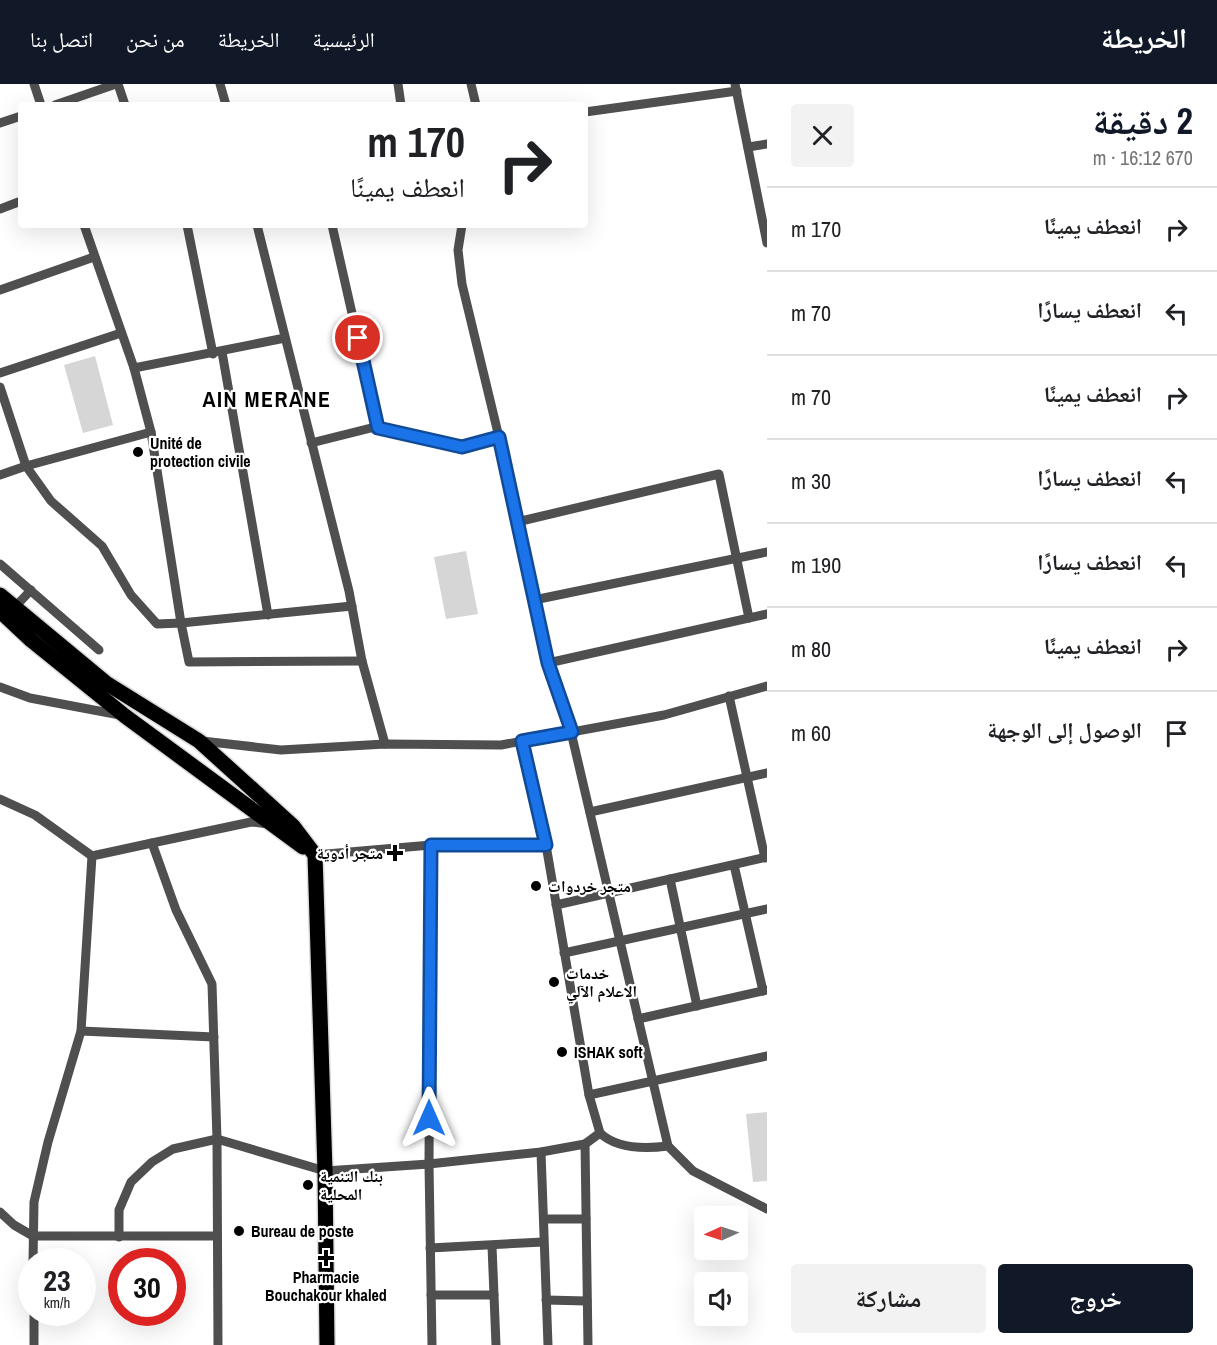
<!DOCTYPE html>
<html lang="ar">
<meta charset="utf-8">
<style>
:root{--surface:#fff;--page:#f2f2f2;--text:#202124;--muted:#757577;--line:#e0e0e0;--accent:#111827}
body{margin:0;font-family:"Archivo Narrow","Noto Naskh Arabic",sans-serif;background:var(--page);color:var(--text);direction:rtl;height:100vh;display:flex;flex-direction:column;font-size:22px;white-space:nowrap}
*{box-sizing:border-box;margin:0}
p{font-size:20px;color:var(--muted)}
.icon{flex:none;width:33px;height:33px;fill:none;stroke:currentColor;stroke-width:2;stroke-linecap:round;stroke-linejoin:round}
.map{position:relative;flex:1;overflow:hidden;direction:ltr}
.drawer{display:flex;flex-direction:column;background:var(--surface);width:450px}
.drawer>*{flex:none}
.guide{position:absolute;left:18px;top:18px;width:570px;height:126px;border-radius:6px;box-shadow:0 6px 24px #0002;direction:rtl;background:#fff;color:var(--text);overflow:hidden}
.needle{width:39px;rotate:267deg}
.fabs{position:absolute;left:694px;top:1122px;display:grid;gap:12px}
.fabs a{display:grid;place-items:center;width:54px;height:54px;border-radius:6px;background:var(--surface);box-shadow:0 6px 24px #0002;font-size:30px}
.speed{position:absolute;left:18px;top:1164px;display:flex;gap:12px;font-size:30px;font-weight:700;text-align:center}
.speed>*{display:grid;place-content:center;width:78px;height:78px;border-radius:50%;background:var(--surface);box-shadow:0 6px 24px #0002;line-height:1}
.speed small{font-size:15px;font-weight:400}
.speed .limit{border:9px solid #d22;background:#fff;color:#111}
.pin{position:absolute;display:grid;place-items:center;width:51px;height:51px;color:#fff;margin:-26px;border:3px solid #fff;border-radius:50%;box-shadow:0 2px 6px #0007}
.me{position:absolute;width:66px;margin:-33px;rotate:0deg;stroke-linejoin:round;filter:drop-shadow(0 0 4px #0008)}
.turn{display:flex;align-items:center;gap:21px;height:126px;padding:0 24px;font-size:27px}
.turn .icon{width:78px;height:78px;stroke-width:2.5}
.turn b{display:block;font-size:42px;line-height:51px}
.round{display:grid;place-items:center;flex:none;width:63px;height:63px;border-radius:6px;background:var(--page)}
.head{display:flex;align-items:center;justify-content:space-between;height:102px;padding:0 24px}
h1{font-size:36px;font-weight:700;line-height:45px;color:var(--accent)}
.cta{display:flex;gap:12px;margin-top:auto;padding:12px 24px}
.cta a{flex:1;height:69px;border-radius:6px;background:var(--accent);color:#fff;font-size:24px;font-weight:700;line-height:69px;text-align:center}
.cta a+a{background:var(--page);color:var(--text)}
ul{padding:0;list-style:none}
li{display:flex;align-items:center;gap:18px;height:84px;padding:0 24px;border-top:2px solid var(--line)}
li div{flex:1}
li b{display:block;font-size:22px}
li em{font-style:normal}
header{display:flex;align-items:center;gap:36px;box-sizing:border-box;height:84px;padding:0 30px;background:var(--accent);color:#fff}
header strong{font-size:28px}
nav{display:flex;gap:33px;margin-inline-start:auto;font-size:21px}
main{display:flex;flex:1;min-height:0}
.map>svg:first-child{display:block}
</style>
<header>
<strong>الخريطة</strong>
<nav><a>الرئيسية</a><a>الخريطة</a><a>من نحن</a><a>اتصل بنا</a></nav>
</header>
<main>
<section class="drawer">
<div class="head"><div><h1>2 دقيقة</h1><p>670 m · 16:12</p></div><a class="round"><svg class="icon" aria-label="close" viewBox="0 0 24 24"><path d="M6 6l12 12M18 6L6 18"/></svg></a></div>
<ul>
<li><svg class="icon" aria-label="right" viewBox="0 0 24 24"><path d="M7 20v-9h11M14 6l5 5-5 5"/></svg><div><b>انعطف يمينًا</b></div><em>170 m</em></li>
<li><svg class="icon" aria-label="left" viewBox="0 0 24 24"><path d="M17 20v-9H6M10 6l-5 5 5 5"/></svg><div><b>انعطف يسارًا</b></div><em>70 m</em></li>
<li><svg class="icon" aria-label="right" viewBox="0 0 24 24"><path d="M7 20v-9h11M14 6l5 5-5 5"/></svg><div><b>انعطف يمينًا</b></div><em>70 m</em></li>
<li><svg class="icon" aria-label="left" viewBox="0 0 24 24"><path d="M17 20v-9H6M10 6l-5 5 5 5"/></svg><div><b>انعطف يسارًا</b></div><em>30 m</em></li>
<li><svg class="icon" aria-label="left" viewBox="0 0 24 24"><path d="M17 20v-9H6M10 6l-5 5 5 5"/></svg><div><b>انعطف يسارًا</b></div><em>190 m</em></li>
<li><svg class="icon" aria-label="right" viewBox="0 0 24 24"><path d="M7 20v-9h11M14 6l5 5-5 5"/></svg><div><b>انعطف يمينًا</b></div><em>80 m</em></li>
<li><svg class="icon" aria-label="arrive" viewBox="0 0 24 24"><path d="M6 21V4h12l-3 4 3 4H6"/></svg><div><b>الوصول إلى الوجهة</b></div><em>60 m</em></li>
</ul>
<div class="cta"><a>خروج</a><a>مشاركة</a></div>
</section>
<div class="map">
<svg width="767" height="1261" viewBox="0 0 767 1261">
<rect width="100%" height="100%" fill="#fff"/>
<g fill="#d6d6d6">
<polygon points="95,272 113,341 83,349 64,281"/>
<polygon points="466,467 478,530 446,535 434,473"/>
<polygon points="767,1028 767,1097 753,1098 746,1030"/>
</g>
<g fill="none" stroke-linecap="round" stroke-linejoin="round">
<g stroke="#dbdbdb" stroke-width="18">
<g id="primary">
<polyline points="0,511 106,599 199,657 293,742 315,771 325,1087 327,1261"/>
<polyline points="0,527 31,556 125,632 303,763"/>
</g>
</g>
<g stroke="#4f4f4f" stroke-width="9">
<polyline points="34,0 41,21"/>
<polyline points="118,0 125,21"/>
<polyline points="220,0 226,21"/>
<polyline points="398,0 401,21"/>
<polyline points="471,0 476,21"/>
<polyline points="735,0 767,159"/>
<polyline points="55,21 116,0"/>
<polyline points="585,28 737,7"/>
<polyline points="0,39 21,32"/>
<polyline points="748,63 767,60"/>
<polyline points="0,125 21,117"/>
<polyline points="84,141 134,284 151,348 181,539 352,522"/>
<polyline points="187,141 213,270"/>
<polyline points="257,141 349,507 362,577 385,660"/>
<polyline points="332,141 378,344"/>
<polyline points="462,141 458,166 462,200 497,345 548,579 571,648 668,1062"/>
<polyline points="0,206 94,173"/>
<polyline points="222,268 268,531"/>
<polyline points="134,284 285,254"/>
<polyline points="0,289 121,249"/>
<polyline points="0,303 26,382 151,348"/>
<polyline points="311,359 371,344 386,344 462,363 499,353"/>
<polyline points="0,391 26,382 51,417 102,462 131,511 157,540 181,539 189,578 362,577"/>
<polyline points="517,438 719,390 749,534"/>
<polyline points="0,480 99,566"/>
<polyline points="534,516 767,468"/>
<polyline points="14,524 31,506"/>
<polyline points="548,579 767,530"/>
<polyline points="0,603 30,614 120,631"/>
<polyline points="729,612 765,774"/>
<polyline points="202,657 281,666 385,660 501,661 664,631 767,602"/>
<polyline points="522,657 546,761"/>
<polyline points="0,715 35,731 92,772"/>
<polyline points="590,728 767,689"/>
<polyline points="431,761 429,1080 432,1261"/>
<polyline points="315,771 431,761 546,761 589,1011 600,1049"/>
<polyline points="734,781 763,907"/>
<polyline points="670,795 697,922"/>
<polyline points="556,821 767,773"/>
<polyline points="564,869 767,825"/>
<polyline points="638,935 767,906"/>
<polyline points="81,947 214,953"/>
<polyline points="589,1011 767,972"/>
<polyline points="585,1060 588,1261"/>
<polyline points="541,1068 548,1261"/>
<polyline points="0,1128 14,1141 33,1152 217,1152"/>
<polyline points="544,1135 586,1135"/>
<path d="M119 1153V1126L131 1098 152 1078 173 1065 217 1055 325 1087 429 1080 541 1068 585 1060 600 1049C617 1065 645 1065 668 1062L693 1087 767 1125"/>
<polyline points="492,1162 496,1261"/>
<polyline points="430,1164 543,1158"/>
<polyline points="33,1178 34,1118 48,1058 81,947 92,772 152,759"/>
<polyline points="431,1211 494,1211"/>
<polyline points="546,1216 587,1217"/>
<polyline points="34,1228 34,1261"/>
<polyline points="218,1261 217,1055 212,900 176,826 152,759 251,738 269,740"/>
</g>
<use href="#primary" stroke="#000" stroke-width="15"/>
</g>
<g fill="none" stroke-linecap="round" stroke-linejoin="round">
<g stroke="#114b97" stroke-width="15">
<polyline id="route" points="358,254 378,344 462,363 499,353 548,579 572,648 522,657 546,761 431,761 429,1034"/>
</g>
<use href="#route" stroke="#1a73e8" stroke-width="10"/>
</g>
<g fill="#000" stroke="#fff" stroke-width="2">
<circle cx="138" cy="368" r="6"/>
<path d="M392 760h6v6h6v6h-6v6h-6v-6h-6v-6h6z"/>
<circle cx="536" cy="802" r="6"/>
<circle cx="554" cy="898" r="6"/>
<circle cx="562" cy="968" r="6"/>
<circle cx="308" cy="1101" r="6"/>
<circle cx="239" cy="1147" r="6"/>
<path d="M323 1165h6v6h6v6h-6v6h-6v-6h-6v-6h6z"/>
</g>
<g text-anchor="middle" stroke-width="4.5" stroke-linejoin="round" paint-order="stroke">
<g font-size="16" font-weight="bold" fill="#000" stroke="#fff" text-anchor="start">
<text x="150" y="365">Unité de<tspan x="150" dy="18">protection civile</tspan></text>
<text x="383" y="775" text-anchor="end">متجر أدوية</text>
<text x="548" y="808">متجر خردوات</text>
<text x="566" y="895">خدمات<tspan x="566" dy="18">الاعلام الآلي</tspan></text>
<text x="574" y="974">ISHAK soft</text>
<text x="320" y="1098">بنك التنمية<tspan x="320" dy="18">المحلية</tspan></text>
<text x="251" y="1153">Bureau de poste</text>
<text x="326" y="1199" text-anchor="middle">Pharmacie<tspan x="326" dy="18">Bouchakour khaled</tspan></text>
</g>
<g font-size="22" font-weight="bold" letter-spacing="1.5" fill="#000" stroke="#fff">
<text x="267" y="323">AIN MERANE</text>
</g>
</g>
</svg>
<div class="fabs">
<a><svg class="needle" viewBox="-14 -14 28 28"><path d="M0-13l5 13h-10z" fill="#e53935"/><path d="M0 13l5-13h-10z" fill="#757577"/></svg></a>
<a><svg class="icon" aria-label="sound" viewBox="0 0 24 24"><path d="M4 9h4l5-4v14l-5-4H4zM17 9q2 3 0 6"/></svg></a>
</div>
<div class="speed"><div>23<small>km/h</small></div><div class="limit">30</div></div>
<div class="pin" style="left:358px;top:254px;background:#d93025"><svg class="icon" aria-label="arrive" viewBox="0 0 24 24"><path d="M6 21V4h12l-3 4 3 4H6"/></svg></div>
<svg class="me" style="left:429px;top:1034px" viewBox="-20 -20 40 40"><path d="M0-17L14 15 0 8-14 15z" fill="#1a73e8" stroke="#fff" stroke-width="4"/></svg>
<div class="guide">
<div class="turn"><svg class="icon" aria-label="right" viewBox="0 0 24 24"><path d="M7 20v-9h11M14 6l5 5-5 5"/></svg><div><b>170 m</b>انعطف يمينًا</div></div>
</div>
</div>
</main>
